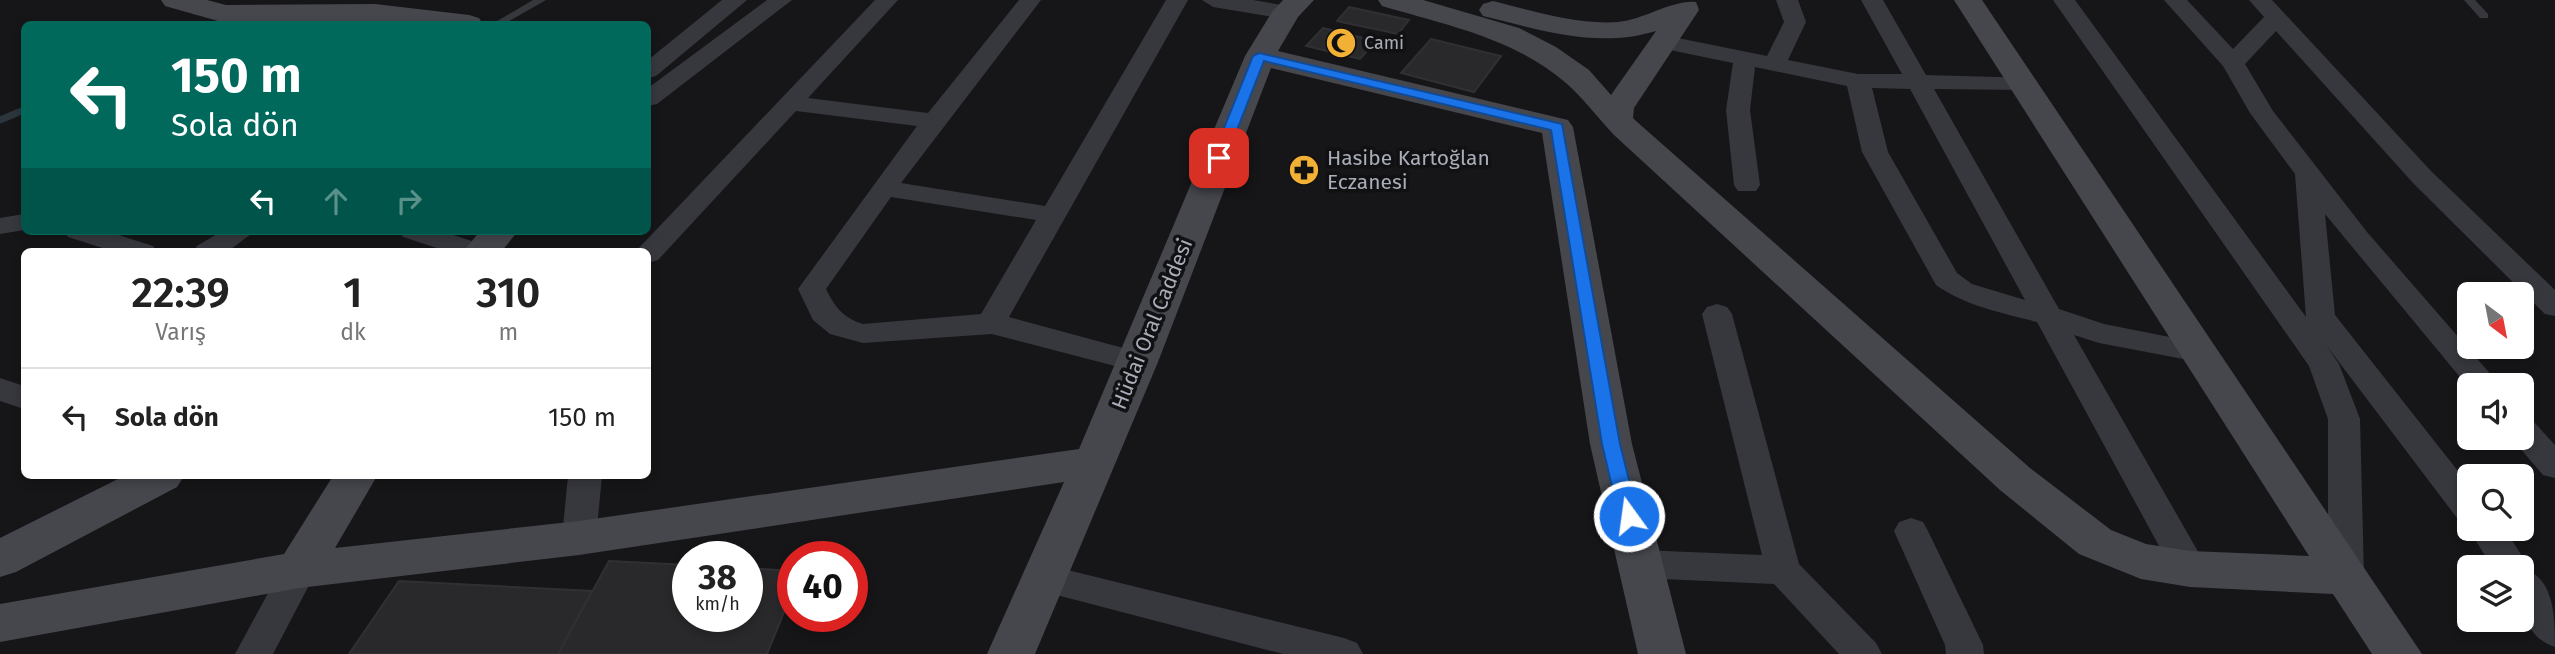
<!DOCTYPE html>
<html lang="tr">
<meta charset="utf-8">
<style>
:root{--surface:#fff;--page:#f2f2f2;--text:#222;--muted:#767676;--line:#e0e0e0}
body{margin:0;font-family:"Fira Sans",sans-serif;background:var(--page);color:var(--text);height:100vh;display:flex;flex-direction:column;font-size:26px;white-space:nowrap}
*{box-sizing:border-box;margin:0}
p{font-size:23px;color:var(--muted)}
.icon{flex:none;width:38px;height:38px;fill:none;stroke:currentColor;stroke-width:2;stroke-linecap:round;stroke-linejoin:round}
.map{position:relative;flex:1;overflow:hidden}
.drawer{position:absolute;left:21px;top:248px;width:630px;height:231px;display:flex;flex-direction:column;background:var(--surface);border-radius:10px;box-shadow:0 4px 10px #0003}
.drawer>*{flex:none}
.banner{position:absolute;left:21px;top:21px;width:630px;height:214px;border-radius:10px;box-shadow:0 4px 10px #0003;background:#00695c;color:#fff;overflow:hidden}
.needle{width:46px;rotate:148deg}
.buttons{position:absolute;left:2457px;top:282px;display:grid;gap:14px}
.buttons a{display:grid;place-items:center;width:77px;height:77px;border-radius:10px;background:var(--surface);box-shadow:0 4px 10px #0003;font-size:35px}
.speed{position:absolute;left:672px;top:541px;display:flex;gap:14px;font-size:35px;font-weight:700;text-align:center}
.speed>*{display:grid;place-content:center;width:91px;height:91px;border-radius:50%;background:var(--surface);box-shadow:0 4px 10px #0003;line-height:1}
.speed small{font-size:18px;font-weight:400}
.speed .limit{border:10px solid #d22;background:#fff;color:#111}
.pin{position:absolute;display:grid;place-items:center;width:60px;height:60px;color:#fff;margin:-30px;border-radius:14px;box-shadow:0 4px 10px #0006}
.me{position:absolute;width:77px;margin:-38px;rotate:346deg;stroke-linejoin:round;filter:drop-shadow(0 0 5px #0008)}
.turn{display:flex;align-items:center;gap:24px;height:147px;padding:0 35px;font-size:32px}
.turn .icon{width:91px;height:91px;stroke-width:2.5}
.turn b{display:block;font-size:49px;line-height:60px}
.lanes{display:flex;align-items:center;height:66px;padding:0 35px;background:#0003;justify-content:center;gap:35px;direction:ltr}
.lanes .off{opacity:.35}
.eta{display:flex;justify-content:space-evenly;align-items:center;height:119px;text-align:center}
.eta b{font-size:42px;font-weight:600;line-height:49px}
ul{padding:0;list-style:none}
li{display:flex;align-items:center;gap:21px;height:98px;padding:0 35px;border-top:2px solid var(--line)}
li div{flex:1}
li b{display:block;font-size:26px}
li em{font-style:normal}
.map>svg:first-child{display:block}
</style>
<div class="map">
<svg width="2555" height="654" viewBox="0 0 2555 654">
<rect width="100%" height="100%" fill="#161618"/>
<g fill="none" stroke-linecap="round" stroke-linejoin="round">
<polyline stroke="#2c353c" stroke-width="7" points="0,120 24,110"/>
</g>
<g fill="#29292c" stroke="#303034" stroke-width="2">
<polygon points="1349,7 1409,20 1398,34 1337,21"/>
<polygon points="1323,28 1376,41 1360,59 1306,46"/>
<polygon points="1431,39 1501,56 1474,92 1401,73"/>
<polygon points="609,561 688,565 688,616 747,616 747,568 793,571 793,590 767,654 558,654"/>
<polygon points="399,581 592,591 558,654 349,654"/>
</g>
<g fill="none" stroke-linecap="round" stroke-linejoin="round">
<g fill="#37383d" fill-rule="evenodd">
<polygon points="533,0 546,0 504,24 492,24"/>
<polygon points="2464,0 2475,0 2488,14 2488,18 2480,18"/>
</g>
<g fill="#37383d" fill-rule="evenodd">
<polygon points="722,0 747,0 656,76 648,78 648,60"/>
<polygon points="767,0 792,0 657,104 648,106 648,88"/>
<path d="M875 0H898L808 98 928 113 1019 0H1041L901 183 1045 206 1166 0H1188L1009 317 1149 355 1153 362 1149 369 1138 372 992 334 863 343 830 334 813 320 798 289 917 126 796 111 658 260 648 263V252H635ZM891 197 1036 220 981 314 863 324C843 318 835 307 826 289Z"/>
<polygon points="1202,0 1253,0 1294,7 1297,12 1286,19 1213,7"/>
<path d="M1776 0H1798L1806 22 1788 60 1858 74H1902L1861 0H1883L1926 75 2031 78 2035 83 2031 88 2023 90 1934 89 2059 309 2104 324 2210 345 2214 352 2210 359 2199 362 2099 343 2074 335 2208 569 2203 579 2190 583 2177 579 2037 322C2002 313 1966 306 1936 285L1862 152 1847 86 1755 67 1750 110 1760 185 1756 191H1738L1734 185 1726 110 1733 63 1655 47 1652 42 1663 35 1767 56 1784 22ZM1872 88 1910 89 2025 300 1972 284 1957 273 1888 152Z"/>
<polygon points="2053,0 2075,0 2306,317 2295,174 2250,113 2223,66 2164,0 2187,0 2233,49 2264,17 2249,0 2272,0 2431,171 2555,290 2555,316 2545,314 2413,183 2276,31 2245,64 2273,111 2367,232 2500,385 2469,385 2469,388 2325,214 2335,315 2469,485 2469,522 2457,518 2326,345 2339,364 2360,419 2364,576 2359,586 2346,590 2333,586 2328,576 2328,419 2309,366"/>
<polygon points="24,214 24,230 0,234 0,218"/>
<polygon points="64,231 106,231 153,246 157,252 115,252 68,237"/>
<polygon points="222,231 255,231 227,252 193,252 197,246"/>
<polygon points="399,231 441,231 487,246 491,252 449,252 403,237"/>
<polygon points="1717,304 1727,307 1732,314 1799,564 1876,643 1882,654 1839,654 1774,584 1640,578 1627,574 1622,564 1627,554 1640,550 1762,555 1702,314 1707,307"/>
<polygon points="0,378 24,386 24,409 0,401"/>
<polygon points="2522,418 2533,421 2555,445 2555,478 2543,475 2511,438 2522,438"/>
<polygon points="568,476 602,476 596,538 591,547 579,551 567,547 562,538"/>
<polygon points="1911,518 1923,522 1928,531 1983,645 1984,654 1946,654 1945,645 1894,531 1899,522"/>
<path d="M2469 525V528H2504L2529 567 2527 570C2555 581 2555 621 2555 647 2519 635 2522 599 2522 567H2492L2468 528Z"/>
<polygon points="299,556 312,560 317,570 273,654 235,654 286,560"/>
<polygon points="1043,564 1344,638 1357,643 1363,654 1283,654 1030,588 1025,578 1030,568"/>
</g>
<g fill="#45474d" fill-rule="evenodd">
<polygon points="161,0 207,0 226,5 375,4 469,15 479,18 483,24 225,23 165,6"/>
<polygon points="1283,0 1314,0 1298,17 1278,51 1568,120 1573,127 1632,444 1686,654 1638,654 1590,444 1542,133 1271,68 1158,362 1035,654 987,654 1064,482 579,555 299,588 0,642 0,604 284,554 333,476 377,476 335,548 579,521 1079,449 1245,56 1272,12"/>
<path d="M1378 0H1423L1519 28 1556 47 1589 70 1611 95 1656 31C1597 49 1541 30 1483 16L1479 10 1483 4 1493 1C1533 11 1576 25 1618 22 1644 20 1671 0 1696 2L1699 10 1634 108 1633 118 1636 121 2030 468 2111 530 2146 544 2190 551 2309 556 1954 0H1982L2422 654H2372L2333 594 2190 587 2141 579 2079 554 2000 490 1614 135C1598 118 1583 98 1566 83 1514 38 1446 25 1382 6Z"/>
<polygon points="480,231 518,231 501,252 463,252"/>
<polygon points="124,476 184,476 177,487 16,572 0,577 0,538"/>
</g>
</g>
<polygon fill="#1a73e8" stroke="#114b97" stroke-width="2" points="1259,53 1562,124 1620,444 1638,516 1635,521 1629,523 1619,516 1602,444 1551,130 1264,61 1226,158 1214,161 1212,158 1253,56"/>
<defs>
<g id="mosque-disc" transform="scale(1.575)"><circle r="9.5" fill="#f2b134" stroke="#111113"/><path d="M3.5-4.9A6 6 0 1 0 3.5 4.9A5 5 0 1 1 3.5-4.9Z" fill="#111"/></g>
<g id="pharmacy-disc" transform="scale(1.575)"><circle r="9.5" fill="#f2b134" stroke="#111113"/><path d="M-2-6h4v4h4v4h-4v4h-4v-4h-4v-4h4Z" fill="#111"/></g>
</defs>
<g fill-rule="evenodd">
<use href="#mosque-disc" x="1341" y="43"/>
<use href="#pharmacy-disc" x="1304" y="170"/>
</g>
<g text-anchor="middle" stroke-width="7" stroke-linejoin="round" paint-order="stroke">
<g font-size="18" fill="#a8adb8" stroke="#111113" text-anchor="start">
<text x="1364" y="49">Cami</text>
</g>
<g font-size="21" fill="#a8adb8" stroke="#111113" text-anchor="start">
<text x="1327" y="165">Hasibe Kartoğlan<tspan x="1327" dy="24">Eczanesi</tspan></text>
</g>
<g font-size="21" fill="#a8adb8" stroke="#111113">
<text transform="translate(1152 324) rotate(-68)" y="7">Hüdai Oral Caddesi</text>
</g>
</g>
</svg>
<div class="buttons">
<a><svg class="needle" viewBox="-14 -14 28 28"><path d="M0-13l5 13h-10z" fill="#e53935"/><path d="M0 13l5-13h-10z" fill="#767676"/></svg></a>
<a><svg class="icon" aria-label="sound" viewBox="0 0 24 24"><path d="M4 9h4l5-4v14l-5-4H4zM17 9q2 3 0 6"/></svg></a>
<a><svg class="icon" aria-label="search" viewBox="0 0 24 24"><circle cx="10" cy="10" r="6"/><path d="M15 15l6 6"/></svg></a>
<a><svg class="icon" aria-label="layers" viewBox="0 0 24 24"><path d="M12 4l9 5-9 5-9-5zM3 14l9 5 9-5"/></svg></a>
</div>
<div class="speed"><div>38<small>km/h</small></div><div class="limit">40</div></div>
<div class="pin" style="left:1219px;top:158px;background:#d93025"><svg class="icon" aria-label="arrive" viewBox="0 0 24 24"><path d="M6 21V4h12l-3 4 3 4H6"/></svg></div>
<svg class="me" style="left:1629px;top:516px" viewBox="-20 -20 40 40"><circle r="17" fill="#1a73e8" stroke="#fff" stroke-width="3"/><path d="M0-11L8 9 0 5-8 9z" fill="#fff"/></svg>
<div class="banner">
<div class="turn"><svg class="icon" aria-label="left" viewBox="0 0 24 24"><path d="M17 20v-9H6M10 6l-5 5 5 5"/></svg><div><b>150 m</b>Sola dön</div></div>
<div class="lanes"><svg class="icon" aria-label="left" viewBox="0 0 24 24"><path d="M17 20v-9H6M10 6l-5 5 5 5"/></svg><svg class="icon off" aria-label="ahead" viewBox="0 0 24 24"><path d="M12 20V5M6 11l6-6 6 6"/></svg><svg class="icon off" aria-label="right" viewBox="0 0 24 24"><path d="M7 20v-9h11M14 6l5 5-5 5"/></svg></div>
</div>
<section class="drawer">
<div class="eta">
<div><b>22:39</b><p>Varış</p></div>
<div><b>1</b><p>dk</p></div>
<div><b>310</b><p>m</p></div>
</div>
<ul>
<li><svg class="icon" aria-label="left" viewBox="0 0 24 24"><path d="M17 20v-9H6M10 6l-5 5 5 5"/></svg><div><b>Sola dön</b></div><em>150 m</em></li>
</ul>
</section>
</div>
